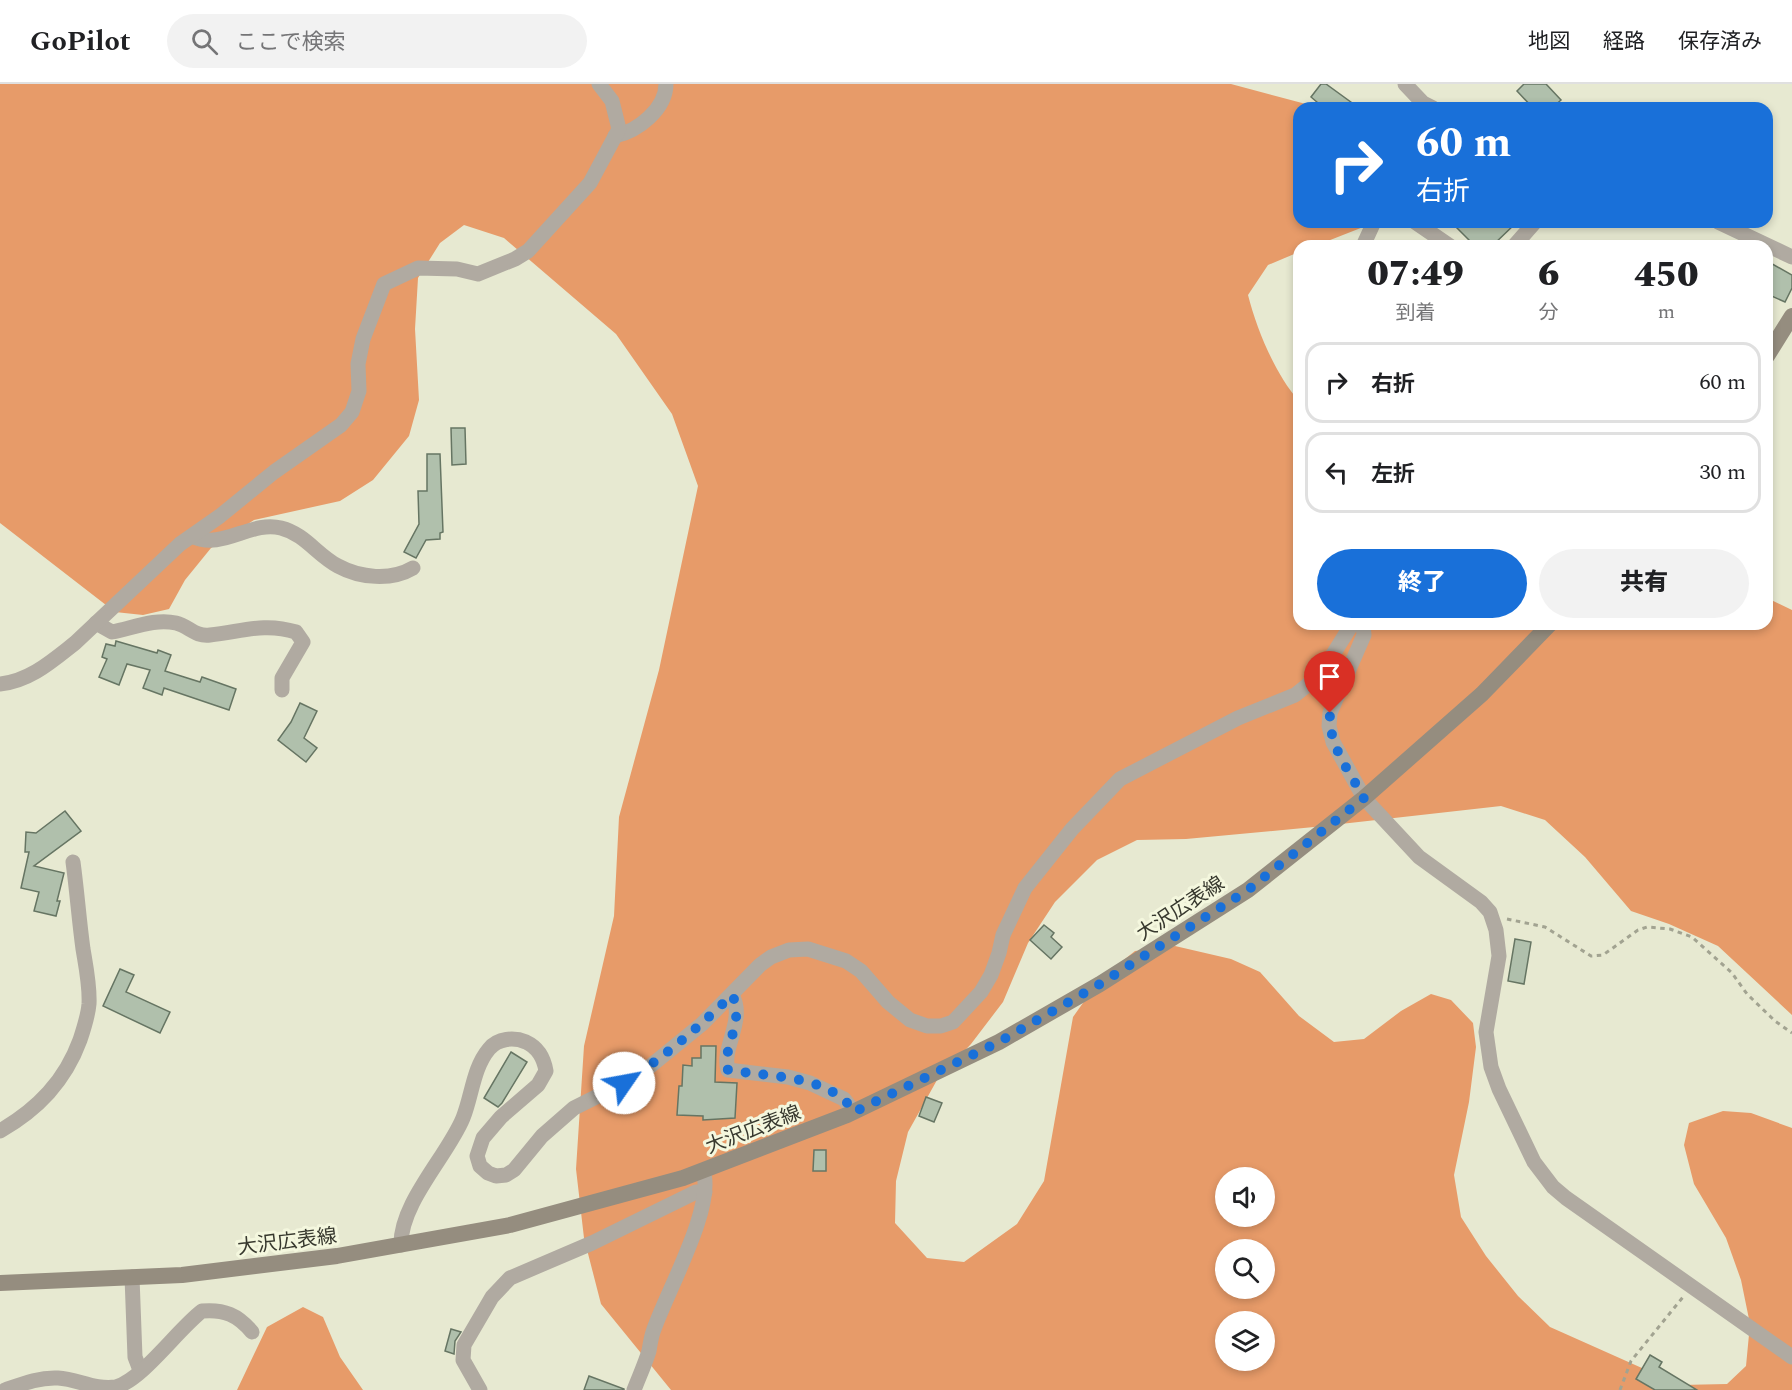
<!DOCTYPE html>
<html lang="ja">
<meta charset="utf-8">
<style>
:root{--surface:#fff;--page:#f2f2f2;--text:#202124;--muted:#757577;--line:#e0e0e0;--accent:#1970d9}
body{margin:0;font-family:Spectral,"Noto Sans JP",serif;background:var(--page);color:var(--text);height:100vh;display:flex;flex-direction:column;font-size:22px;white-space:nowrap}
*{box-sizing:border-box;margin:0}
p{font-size:20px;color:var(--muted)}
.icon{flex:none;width:33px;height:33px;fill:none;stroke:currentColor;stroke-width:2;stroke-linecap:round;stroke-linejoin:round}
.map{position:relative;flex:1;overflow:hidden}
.panel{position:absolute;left:1293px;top:156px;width:480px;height:390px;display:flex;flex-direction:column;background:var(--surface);border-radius:18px;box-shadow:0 3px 9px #0003}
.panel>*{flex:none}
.banner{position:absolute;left:1293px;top:18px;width:480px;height:126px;border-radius:18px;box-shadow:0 3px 9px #0003;background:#1970d9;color:#fff;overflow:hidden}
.controls{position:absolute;left:1215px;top:1083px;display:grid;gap:12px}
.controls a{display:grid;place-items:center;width:60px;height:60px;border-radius:50%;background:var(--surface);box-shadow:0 3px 9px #0003;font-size:30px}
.pin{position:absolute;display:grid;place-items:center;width:51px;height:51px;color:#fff;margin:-62px -26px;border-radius:50% 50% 50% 0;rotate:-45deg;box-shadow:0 0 6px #0007}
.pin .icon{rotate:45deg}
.me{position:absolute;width:66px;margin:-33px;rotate:57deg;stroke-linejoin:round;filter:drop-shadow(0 0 4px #0008)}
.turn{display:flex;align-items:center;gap:21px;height:126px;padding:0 24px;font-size:27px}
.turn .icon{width:78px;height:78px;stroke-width:2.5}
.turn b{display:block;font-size:42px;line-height:51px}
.eta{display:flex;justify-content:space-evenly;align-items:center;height:102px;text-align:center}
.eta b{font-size:36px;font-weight:800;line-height:42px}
.primary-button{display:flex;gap:12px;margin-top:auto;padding:12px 24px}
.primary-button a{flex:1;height:69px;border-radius:36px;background:var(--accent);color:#fff;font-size:24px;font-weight:800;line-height:69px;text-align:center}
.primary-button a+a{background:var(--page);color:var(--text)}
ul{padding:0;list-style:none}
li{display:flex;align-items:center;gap:18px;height:81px;margin:0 12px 9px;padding:0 12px;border:3px solid var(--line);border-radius:18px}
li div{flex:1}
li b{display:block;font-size:22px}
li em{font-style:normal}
header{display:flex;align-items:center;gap:36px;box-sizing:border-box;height:84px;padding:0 30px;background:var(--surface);border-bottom:2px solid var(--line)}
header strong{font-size:28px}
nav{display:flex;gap:33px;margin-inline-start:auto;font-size:21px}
.search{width:420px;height:54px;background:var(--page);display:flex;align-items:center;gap:15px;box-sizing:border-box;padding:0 21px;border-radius:33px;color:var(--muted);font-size:22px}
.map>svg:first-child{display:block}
</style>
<header>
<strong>GoPilot</strong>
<div class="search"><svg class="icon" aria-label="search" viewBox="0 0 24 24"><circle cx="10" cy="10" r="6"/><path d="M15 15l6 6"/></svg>ここで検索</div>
<nav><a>地図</a><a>経路</a><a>保存済み</a></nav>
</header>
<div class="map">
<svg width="1792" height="1306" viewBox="0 0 1792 1306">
<rect width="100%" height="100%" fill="#e7e9d1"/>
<g fill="#e79b69" fill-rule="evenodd">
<path d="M0 0H1231L1321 24H1299V138H1376L1315 162H1299V168L1268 181 1248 211C1257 246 1275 290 1299 317V540H1767V514L1792 526V931L1718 862 1669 840 1631 827 1585 773 1545 736 1501 722 1314 743 1186 755 1137 756 1097 776 1055 818 1028 859 1003 918 971 960 937 996 908 1048 896 1097 895 1139 927 1174 964 1178 1017 1140 1044 1097 1073 933 1100 895 1135 867 1175 862 1231 875 1260 888 1299 932 1334 958 1364 955 1401 927 1431 910 1451 916 1473 939 1476 963 1469 1018 1454 1091 1461 1133 1486 1172 1518 1212 1550 1243 1680 1301 1727 1300 1746 1282 1750 1240 1741 1196 1726 1154 1694 1100 1684 1061 1689 1039 1723 1027 1751 1029 1792 1044V1306H671L601 1220 584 1154 576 1085 584 962 614 832 619 733 659 586 698 402 672 330 616 250 504 154 464 141 440 159 418 194 415 245 419 316 409 352 373 396 340 417 254 436 211 464 185 496 169 525 143 531 115 528 0 439ZM1226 1094H1264V1132H1226ZM1226 1166H1264V1204H1226ZM1226 1238H1264V1276H1226Z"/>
<polygon points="303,1223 323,1233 340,1273 363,1306 237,1306 267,1243"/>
</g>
<g fill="#b0c0ac" stroke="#667563" stroke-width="1.5">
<polygon points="1321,0 1326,0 1359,24 1324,24 1311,13"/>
<polygon points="1524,0 1546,0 1561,16 1552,24 1533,24 1517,7"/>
<polygon points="1451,138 1517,138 1492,162 1475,162"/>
<polygon points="1767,177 1792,191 1792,204 1785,218 1767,210"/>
<polygon points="451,344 465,344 466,380 452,381"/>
<polygon points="427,370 440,370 443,448 440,449 440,455 426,456 416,474 404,468 419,440 418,407 427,407"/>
<polygon points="116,557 157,569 158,566 171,571 165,587 200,598 202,593 236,605 229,626 164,604 162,611 143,604 150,586 127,580 119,601 99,593 107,575 102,573 106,560 115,562"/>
<polygon points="300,619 317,627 304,654 317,664 306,678 278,656 291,638"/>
<polygon points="65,727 81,747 34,782 64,789 57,817 60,817 56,832 34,827 39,808 21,804 29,768 25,768 26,748 36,749"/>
<polygon points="1044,841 1054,849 1051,853 1062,863 1051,875 1030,856"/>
<polygon points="1515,855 1531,858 1524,900 1508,897"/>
<polygon points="120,885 134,891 126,908 170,928 160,949 103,922"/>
<polygon points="701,962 716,962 715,998 737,999 735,1034 703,1036 703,1032 677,1031 679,1002 682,1002 683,981 692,982 692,974 701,974"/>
<polygon points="511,968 527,978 502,1019 498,1023 484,1014"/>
<polygon points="926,1013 942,1019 934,1038 919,1032"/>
<polygon points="814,1066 826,1066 826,1087 813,1087"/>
<polygon points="451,1245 461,1248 455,1257 454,1270 445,1267"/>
<polygon points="1650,1271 1662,1278 1659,1283 1697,1306 1655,1306 1636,1295"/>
<polygon points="589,1292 624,1305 624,1306 584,1306"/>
</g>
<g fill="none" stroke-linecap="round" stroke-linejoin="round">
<g stroke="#a2a391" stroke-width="3" stroke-dasharray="4.5 4.5" stroke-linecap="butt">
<polyline points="1507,835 1545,843 1591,872 1603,871 1638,846 1647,843 1670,845 1692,853 1732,889 1747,910 1775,937 1792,949"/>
<polyline points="1620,1306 1631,1277 1683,1213"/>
</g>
<g stroke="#b0aaa1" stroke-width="15">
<polyline points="1405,0 1423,19 1433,24"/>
<path d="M615 52C638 47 666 25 666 0"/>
<polyline points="1415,138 1450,162"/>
<polyline points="1718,138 1792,173"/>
<polyline points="1363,162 1374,138"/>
<polyline points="1514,162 1535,138"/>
<path d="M192 452C222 467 251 436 281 444 305 450 317 471 338 482 360 494 391 497 413 484"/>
<path d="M96 539 112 548C133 544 155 534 176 539 189 542 195 553 210 551 241 548 264 538 296 548L303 558 282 594V606"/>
<polyline points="1363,540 1364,551 1330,629 1329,642 1333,658 1364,714 1419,773 1481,818 1490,828 1496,846 1499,872 1486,948 1491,983 1499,1005 1534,1078 1553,1103 1566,1114 1792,1273"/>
<path d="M0 600C30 597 52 577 75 559L180 460 220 432 274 388 341 341 352 328 359 307 358 280 363 255 384 200 418 184 457 185 478 190 515 175 528 167 590 99 619 45 612 17 599 0"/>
<path d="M732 911C746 936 721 964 728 986L788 993 810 999 844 1015 854 1028"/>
<path d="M0 1047C38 1025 65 997 80 956 84 944 88 932 89 920 90 902 86 883 83 865 79 836 77 807 73 778"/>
<path d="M401 1161C400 1119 448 1071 463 1034 472 1012 473 984 489 965 498 954 514 953 526 958 539 964 544 975 546 987L538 1001 501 1033 483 1054 477 1072 480 1082 488 1089 496 1092 506 1091 514 1086 542 1052 574 1024 624 999 648 984 702 940 760 881 771 873 789 866 808 865 846 877 861 887 888 918 910 936 927 942H941L953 938 981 908 991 891 999 869 1003 851 1025 804 1072 745 1120 695 1238 634 1295 611 1310 599 1327 580 1352 540"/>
<polyline points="132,1193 135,1273 140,1286"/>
<path d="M5 1306C22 1300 39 1293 58 1294 78 1295 94 1306 116 1303 143 1295 178 1245 202 1227 224 1225 238 1231 252 1248"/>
<polyline points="480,1306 463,1276 464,1261 492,1213 510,1194 592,1159 696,1108 705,1108"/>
<path d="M634 1306C639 1293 645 1280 649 1267 650 1261 651 1254 653 1248 665 1211 716 1122 703 1087"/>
</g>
<g stroke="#958d7f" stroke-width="16">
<polyline points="1767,272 1792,232"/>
<polyline points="0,1199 182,1191 337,1172 510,1141 683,1094 847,1031 999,958 1100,900 1248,806 1364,714 1482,610 1550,540"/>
</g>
</g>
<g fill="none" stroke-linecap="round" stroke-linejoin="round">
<path stroke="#1970d9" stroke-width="10" stroke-dasharray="0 18" d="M624 999C663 974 699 943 732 911 746 936 721 965 728 986 735 988 744 988 751 989 784 993 835 996 854 1028L999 958 1100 900 1248 806 1364 714C1349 687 1328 661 1330 629"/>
</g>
<g text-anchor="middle" stroke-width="6" stroke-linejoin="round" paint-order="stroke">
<g font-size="20" fill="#37382e" stroke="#f4f7de">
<text transform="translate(1180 824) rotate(-33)" y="7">大沢広表線</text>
<text transform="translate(753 1045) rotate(-21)" y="7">大沢広表線</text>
<text transform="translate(287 1157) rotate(-7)" y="7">大沢広表線</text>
</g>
</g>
</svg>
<div class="controls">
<a><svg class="icon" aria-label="sound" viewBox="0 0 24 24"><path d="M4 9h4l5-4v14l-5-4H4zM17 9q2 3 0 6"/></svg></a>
<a><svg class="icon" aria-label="search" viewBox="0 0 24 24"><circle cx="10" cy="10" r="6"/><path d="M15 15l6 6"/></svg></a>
<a><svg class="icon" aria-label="layers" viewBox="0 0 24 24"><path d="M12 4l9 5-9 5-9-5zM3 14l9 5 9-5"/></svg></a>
</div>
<div class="pin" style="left:1330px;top:629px;background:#d93025"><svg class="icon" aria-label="arrive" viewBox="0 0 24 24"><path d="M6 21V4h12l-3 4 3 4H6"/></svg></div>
<svg class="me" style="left:624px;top:999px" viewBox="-20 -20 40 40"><circle r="19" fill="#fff"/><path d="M0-13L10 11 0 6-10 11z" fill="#1970d9"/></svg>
<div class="banner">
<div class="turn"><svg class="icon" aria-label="right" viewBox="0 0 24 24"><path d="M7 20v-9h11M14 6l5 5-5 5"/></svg><div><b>60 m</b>右折</div></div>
</div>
<section class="panel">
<div class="eta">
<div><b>07:49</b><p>到着</p></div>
<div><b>6</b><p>分</p></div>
<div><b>450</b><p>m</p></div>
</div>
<ul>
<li><svg class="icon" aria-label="right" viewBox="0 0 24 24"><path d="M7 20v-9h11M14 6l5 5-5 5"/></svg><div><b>右折</b></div><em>60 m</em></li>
<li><svg class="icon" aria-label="left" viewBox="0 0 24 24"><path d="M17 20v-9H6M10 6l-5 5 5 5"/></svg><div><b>左折</b></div><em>30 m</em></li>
</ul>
<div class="primary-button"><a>終了</a><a>共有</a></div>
</section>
</div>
